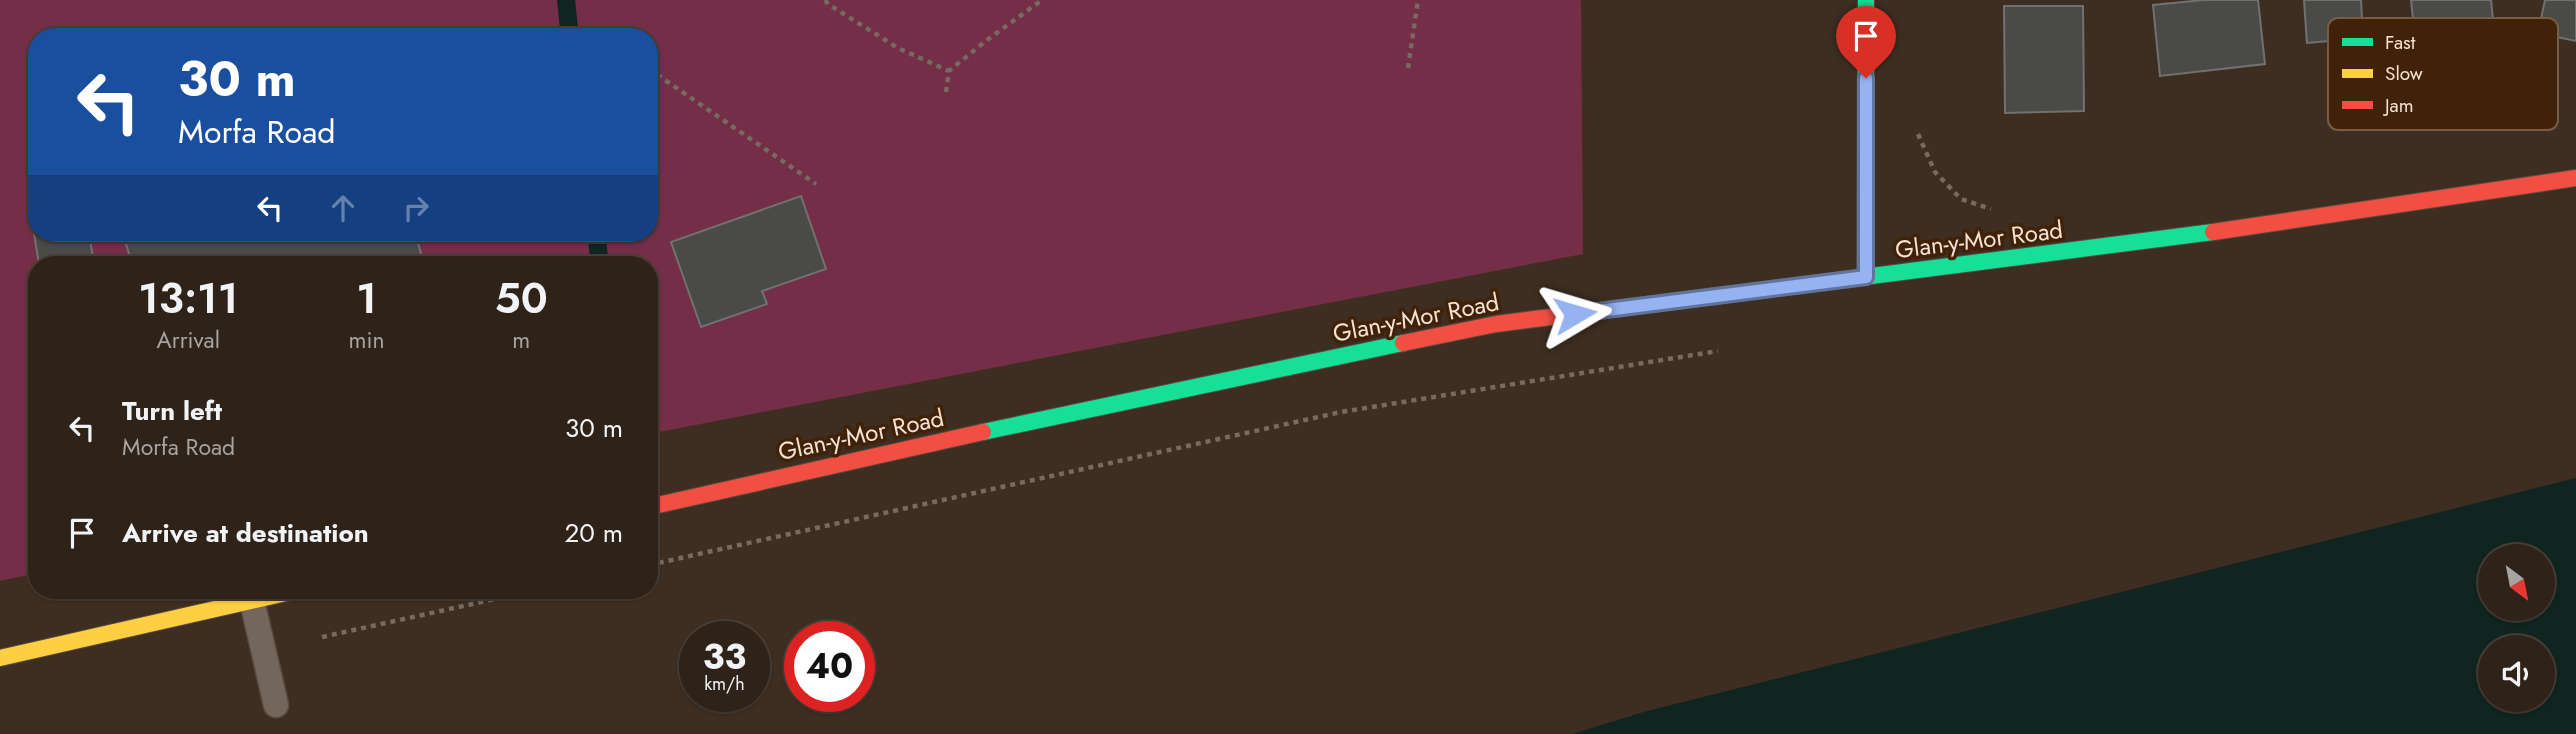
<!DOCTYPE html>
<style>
:root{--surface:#2e2219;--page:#362a22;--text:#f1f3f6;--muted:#a7a4a2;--line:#493f38}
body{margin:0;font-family:Jost,sans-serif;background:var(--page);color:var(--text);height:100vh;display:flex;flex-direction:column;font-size:26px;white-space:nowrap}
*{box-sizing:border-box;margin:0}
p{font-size:23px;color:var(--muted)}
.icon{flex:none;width:38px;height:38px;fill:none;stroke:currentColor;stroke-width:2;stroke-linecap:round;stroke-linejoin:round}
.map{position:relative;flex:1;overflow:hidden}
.details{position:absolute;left:28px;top:256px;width:630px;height:343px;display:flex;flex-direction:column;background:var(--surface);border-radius:28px;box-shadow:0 2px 5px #0004,0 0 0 2px var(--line)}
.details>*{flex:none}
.banner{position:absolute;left:28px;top:28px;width:630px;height:214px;border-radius:28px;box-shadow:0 2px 5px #0004,0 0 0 2px var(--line);background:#1a4fa0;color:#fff;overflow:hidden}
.needle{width:46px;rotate:148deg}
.buttons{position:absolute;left:2478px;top:544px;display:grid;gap:14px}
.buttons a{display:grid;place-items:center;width:77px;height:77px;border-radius:50%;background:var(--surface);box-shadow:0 2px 5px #0004,0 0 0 2px var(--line);font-size:35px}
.speed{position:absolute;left:679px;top:621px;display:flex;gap:14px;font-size:35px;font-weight:700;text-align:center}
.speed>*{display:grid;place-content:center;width:91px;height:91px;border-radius:50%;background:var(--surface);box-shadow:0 2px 5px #0004,0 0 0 2px var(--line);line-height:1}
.speed small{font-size:18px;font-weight:400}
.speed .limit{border:10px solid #d22;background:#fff;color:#111}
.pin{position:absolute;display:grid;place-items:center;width:60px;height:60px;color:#fff;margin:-72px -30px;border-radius:50% 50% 50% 0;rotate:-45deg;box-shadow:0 0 7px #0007}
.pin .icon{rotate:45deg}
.me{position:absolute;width:77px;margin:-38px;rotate:83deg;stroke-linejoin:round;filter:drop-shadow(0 0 5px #0008)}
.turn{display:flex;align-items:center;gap:24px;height:147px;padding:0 35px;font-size:32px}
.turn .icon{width:91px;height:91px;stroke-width:2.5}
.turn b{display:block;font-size:49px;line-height:60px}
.lanes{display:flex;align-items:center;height:66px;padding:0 35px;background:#0003;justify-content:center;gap:35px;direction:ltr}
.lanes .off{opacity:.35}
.eta{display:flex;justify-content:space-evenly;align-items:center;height:119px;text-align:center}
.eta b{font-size:42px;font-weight:600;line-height:49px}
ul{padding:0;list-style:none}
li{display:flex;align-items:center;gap:21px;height:105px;padding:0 35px}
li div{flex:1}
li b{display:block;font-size:26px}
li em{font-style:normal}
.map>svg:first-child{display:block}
</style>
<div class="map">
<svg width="2576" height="734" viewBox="0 0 2576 734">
<rect width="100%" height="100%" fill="#3e2e21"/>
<path fill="#742e47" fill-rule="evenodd" d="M0 0H1581L1583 254 649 434V264H37V573L0 581ZM37 37H649V233H37Z"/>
<path fill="#10251f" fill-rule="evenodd" d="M2576 478V734H1572L1647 711ZM2490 556H2543V609H2490ZM2490 648H2543V700H2490Z"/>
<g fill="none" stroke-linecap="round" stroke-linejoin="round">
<g stroke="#10251f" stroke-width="18">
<polyline points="566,0 570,37"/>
<polyline points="596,233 600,264"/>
</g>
</g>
<g fill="#4a4a49" stroke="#717170" stroke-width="2">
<polygon points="2203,0 2258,0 2265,64 2160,76 2153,5"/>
<polygon points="2304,0 2361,0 2363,38 2307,43"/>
<polygon points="2411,0 2491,0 2495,40 2416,48"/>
<polygon points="2545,0 2576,0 2576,41 2538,33"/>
<polygon points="2004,6 2083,6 2084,111 2005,113"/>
<polygon points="801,196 826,269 762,291 767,304 701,327 671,242"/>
<polygon points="37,214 37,233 89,233 94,264 39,264 31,215"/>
<polygon points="126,233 415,233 424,264 132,264 123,234"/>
</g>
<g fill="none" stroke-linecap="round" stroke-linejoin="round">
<g stroke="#5a4b41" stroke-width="27">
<polyline id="lane" points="252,601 276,705"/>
</g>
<g stroke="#5a4b41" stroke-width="18">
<g id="fast">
<polyline points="1865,277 1866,0"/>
<polyline points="1755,291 2213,232"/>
<polyline points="983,432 1403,343"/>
</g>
</g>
<g stroke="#5a4b41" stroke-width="18">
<polyline id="slow" points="0,658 299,590"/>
</g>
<g stroke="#5a4b41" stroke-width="18">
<g id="jam">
<polyline points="2213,232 2576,178"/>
<polyline points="1403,343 1496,324 1755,291"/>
<polyline points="649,507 983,432"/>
</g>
</g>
<g stroke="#766a62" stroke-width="4.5" stroke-dasharray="5 5" stroke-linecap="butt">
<polyline points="825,0 828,4 898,48 949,71"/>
<polyline points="1408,68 1418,0"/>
<polyline points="649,69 816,184"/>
<polyline points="946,92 949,71 987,40 1042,0"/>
<polyline points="1918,134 1935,172 1961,199 1991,209"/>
<polyline points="31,166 37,165"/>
<polyline points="649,565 1341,412 1718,351"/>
<polyline points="322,637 536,590"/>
</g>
<use href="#lane" stroke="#73665c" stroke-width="24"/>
<use href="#fast" stroke="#16e098" stroke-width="16"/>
<use href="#slow" stroke="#ffcf43" stroke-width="16"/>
<use href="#jam" stroke="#f24e42" stroke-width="16"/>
</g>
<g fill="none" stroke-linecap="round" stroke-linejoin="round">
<g stroke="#61749d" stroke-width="18">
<polyline id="route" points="1575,314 1866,277 1866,78"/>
</g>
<use href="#route" stroke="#95b2f1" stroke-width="12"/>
</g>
<g text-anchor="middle" stroke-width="7" stroke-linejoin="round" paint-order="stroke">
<g font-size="24" fill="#f6e2d4" stroke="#402209">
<text transform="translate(1979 240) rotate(-7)" y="8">Glan-y-Mor Road</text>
<text transform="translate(1416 318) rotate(-11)" y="8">Glan-y-Mor Road</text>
<text transform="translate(861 435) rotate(-12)" y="8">Glan-y-Mor Road</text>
</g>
</g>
<rect x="2328" y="18" width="230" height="112" rx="10" fill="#402209" stroke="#775c46" stroke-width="2"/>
<rect x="2342" y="38" width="31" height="8" fill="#16e098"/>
<rect x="2342" y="69" width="31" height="9" fill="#ffcf43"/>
<rect x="2342" y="101" width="31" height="8" fill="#f24e42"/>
<g font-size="19" fill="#f6e2d4">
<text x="2385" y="49">Fast</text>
<text x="2385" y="80">Slow</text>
<text x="2385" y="112">Jam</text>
</g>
</svg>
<div class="buttons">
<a><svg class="needle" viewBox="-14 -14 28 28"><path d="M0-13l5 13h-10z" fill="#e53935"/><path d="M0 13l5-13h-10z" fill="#a7a4a2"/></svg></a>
<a><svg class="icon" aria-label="sound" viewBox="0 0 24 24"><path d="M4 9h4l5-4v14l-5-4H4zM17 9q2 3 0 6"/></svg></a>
</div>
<div class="speed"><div>33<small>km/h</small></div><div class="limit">40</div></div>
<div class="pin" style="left:1866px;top:78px;background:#d93025"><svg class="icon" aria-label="arrive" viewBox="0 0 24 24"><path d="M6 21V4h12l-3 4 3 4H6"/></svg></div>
<svg class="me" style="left:1575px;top:314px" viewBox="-20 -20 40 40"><path d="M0-17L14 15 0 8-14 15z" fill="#95b2f1" stroke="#fff" stroke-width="4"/></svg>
<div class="banner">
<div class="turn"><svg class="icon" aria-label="left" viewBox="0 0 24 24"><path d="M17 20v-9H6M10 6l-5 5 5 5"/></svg><div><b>30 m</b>Morfa Road</div></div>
<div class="lanes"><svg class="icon" aria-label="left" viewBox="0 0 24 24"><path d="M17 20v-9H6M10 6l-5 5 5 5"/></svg><svg class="icon off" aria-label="ahead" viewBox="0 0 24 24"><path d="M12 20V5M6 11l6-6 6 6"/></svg><svg class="icon off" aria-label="right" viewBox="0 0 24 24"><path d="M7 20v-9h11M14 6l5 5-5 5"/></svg></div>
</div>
<section class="details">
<div class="eta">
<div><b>13:11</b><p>Arrival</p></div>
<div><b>1</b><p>min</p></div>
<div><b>50</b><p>m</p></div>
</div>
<ul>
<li><svg class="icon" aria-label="left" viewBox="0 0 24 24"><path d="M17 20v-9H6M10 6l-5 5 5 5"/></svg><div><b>Turn left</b><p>Morfa Road</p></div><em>30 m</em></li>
<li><svg class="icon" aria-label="arrive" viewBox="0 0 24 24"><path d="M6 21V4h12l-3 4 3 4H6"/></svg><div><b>Arrive at destination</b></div><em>20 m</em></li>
</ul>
</section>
</div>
